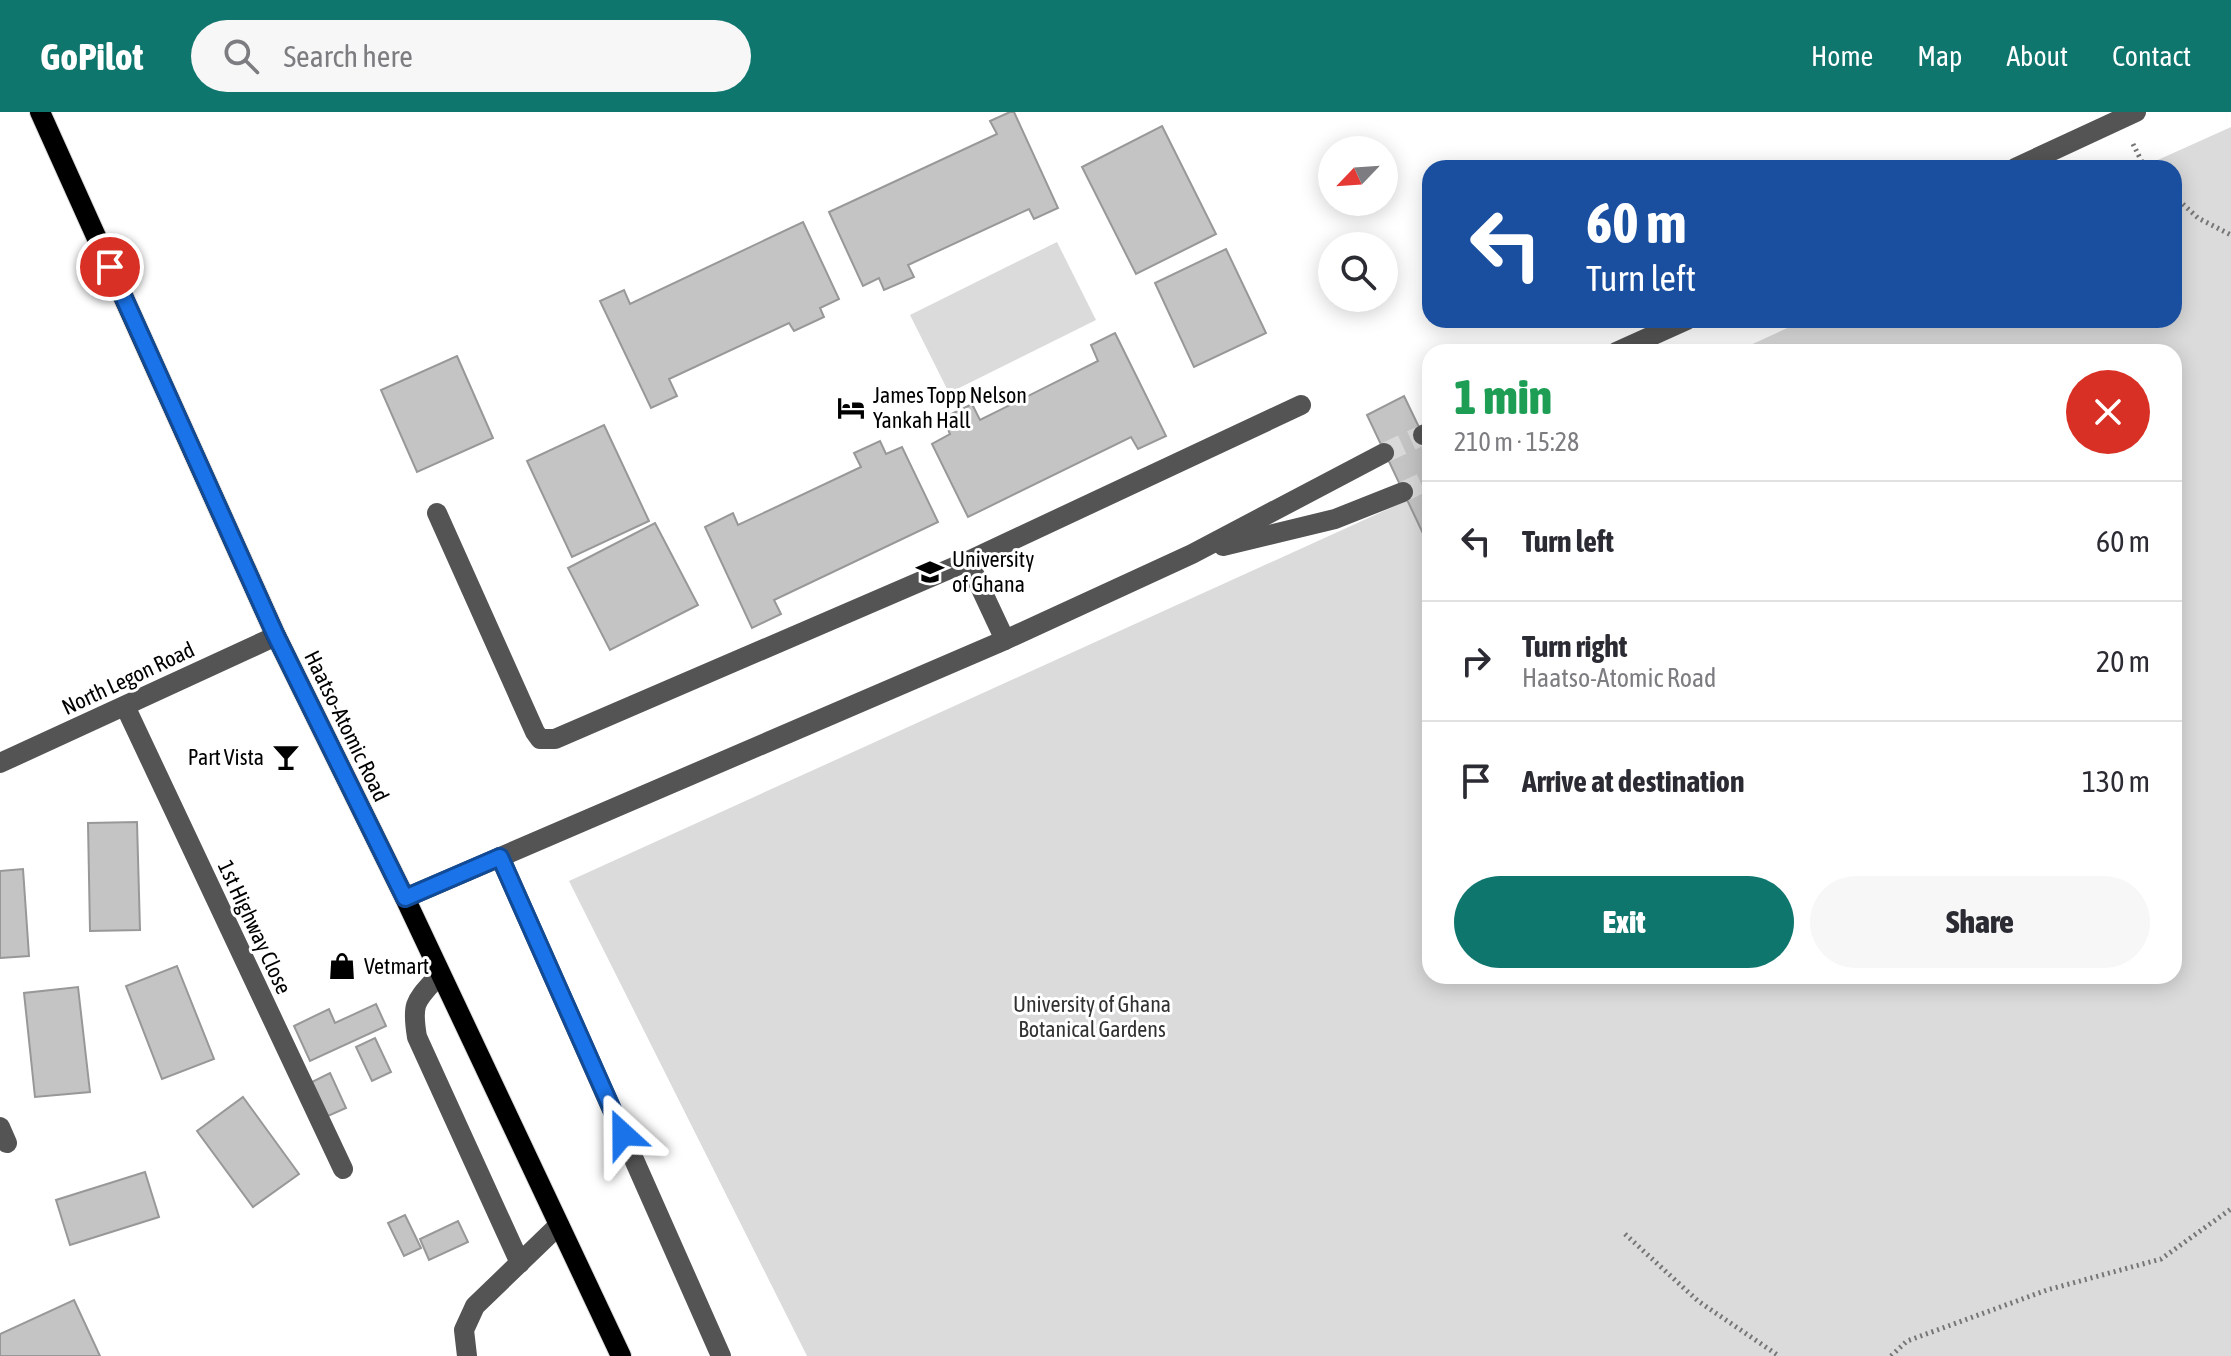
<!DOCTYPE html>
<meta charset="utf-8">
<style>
:root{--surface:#fff;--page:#f7f7f7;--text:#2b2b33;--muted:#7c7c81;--line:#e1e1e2;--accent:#0f766e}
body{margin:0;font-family:"Asap Condensed",sans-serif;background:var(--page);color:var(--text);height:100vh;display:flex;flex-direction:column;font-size:30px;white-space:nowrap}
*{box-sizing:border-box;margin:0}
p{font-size:26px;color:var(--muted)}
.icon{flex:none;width:44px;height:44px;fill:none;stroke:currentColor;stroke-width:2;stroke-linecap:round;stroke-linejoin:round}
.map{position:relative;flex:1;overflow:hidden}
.details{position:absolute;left:1422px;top:232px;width:760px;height:640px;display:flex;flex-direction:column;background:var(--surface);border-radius:24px;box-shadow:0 4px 20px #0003}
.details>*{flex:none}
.guide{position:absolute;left:1422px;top:48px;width:760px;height:168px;border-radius:24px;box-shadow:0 4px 20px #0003;background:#1a4fa0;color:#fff;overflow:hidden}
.needle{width:52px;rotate:245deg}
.fabs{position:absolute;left:1318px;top:24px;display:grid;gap:16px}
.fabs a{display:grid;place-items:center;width:80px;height:80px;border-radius:50%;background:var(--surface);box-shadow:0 4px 20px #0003;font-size:40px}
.pin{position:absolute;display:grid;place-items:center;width:68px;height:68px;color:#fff;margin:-34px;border:4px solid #fff;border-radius:50%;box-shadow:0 2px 8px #0007}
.me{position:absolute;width:88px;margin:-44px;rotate:336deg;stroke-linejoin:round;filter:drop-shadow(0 0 6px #0008)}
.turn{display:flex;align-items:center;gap:28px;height:168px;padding:0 32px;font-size:36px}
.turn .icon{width:104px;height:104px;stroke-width:2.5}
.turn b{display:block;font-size:56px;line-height:68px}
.round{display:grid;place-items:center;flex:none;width:84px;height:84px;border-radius:42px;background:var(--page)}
.headline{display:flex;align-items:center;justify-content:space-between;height:136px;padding:0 32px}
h1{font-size:48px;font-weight:800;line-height:60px;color:#1e9e55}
.action{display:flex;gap:16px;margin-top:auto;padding:16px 32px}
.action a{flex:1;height:92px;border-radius:48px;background:var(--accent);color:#fff;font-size:32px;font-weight:800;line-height:92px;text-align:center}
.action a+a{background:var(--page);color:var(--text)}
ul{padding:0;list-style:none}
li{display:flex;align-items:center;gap:24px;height:120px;padding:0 32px;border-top:2px solid var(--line)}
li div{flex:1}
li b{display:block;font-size:30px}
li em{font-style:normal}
header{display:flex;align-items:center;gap:48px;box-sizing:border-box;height:112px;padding:0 40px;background:var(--accent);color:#fff}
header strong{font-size:38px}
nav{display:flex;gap:44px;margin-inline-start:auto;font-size:28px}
.search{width:560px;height:72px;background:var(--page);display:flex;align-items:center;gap:20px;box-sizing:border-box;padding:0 28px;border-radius:44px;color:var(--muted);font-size:30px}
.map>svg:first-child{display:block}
</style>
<header>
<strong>GoPilot</strong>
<div class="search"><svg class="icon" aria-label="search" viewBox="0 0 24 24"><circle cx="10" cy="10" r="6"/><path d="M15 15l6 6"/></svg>Search here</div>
<nav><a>Home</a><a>Map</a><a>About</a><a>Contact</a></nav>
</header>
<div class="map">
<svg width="2231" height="1244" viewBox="0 0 2231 1244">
<rect width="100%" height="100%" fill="#fff"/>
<g fill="#dbdbdb">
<polygon points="2231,15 2231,1244 807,1244 569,769 1430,378 1430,864 2174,864 2174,240 1735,240 1805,208 2174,208 2174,56 2140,56"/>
<polygon points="1057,130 1096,208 949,281 910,203"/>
</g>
<g fill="#c4c4c4" stroke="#989898" stroke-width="2">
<polygon points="1010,0 1014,0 1058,96 1034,107 1029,97 908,153 914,165 884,178 879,166 863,174 829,100 997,22 990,9"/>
<polygon points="1162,14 1216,122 1136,162 1082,55"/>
<polygon points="803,110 839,187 820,196 824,205 794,219 789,211 669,267 677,284 651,296 600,189 624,178 630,192"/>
<polygon points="1226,137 1266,221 1194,255 1155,171"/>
<polygon points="1115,221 1166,324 1138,337 1131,325 968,405 932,332 950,322 943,306 972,292 980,308 1098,249 1091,233"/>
<polygon points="457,244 493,326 417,360 381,278"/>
<polygon points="1404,284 1430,338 1430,430 1428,432 1367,303"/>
<polygon points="604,313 649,409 572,445 527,349"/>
<polygon points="880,329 886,342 902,335 938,410 774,488 781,502 752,516 705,415 733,401 738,413 861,355 854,341"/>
<polygon points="655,411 698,493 610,538 568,456"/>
<polygon points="137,710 140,818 90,819 88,711"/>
<polygon points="23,757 29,844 0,846 0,759"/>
<polygon points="177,854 214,947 162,967 126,874"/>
<polygon points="78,875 90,980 35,985 24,881"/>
<polygon points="376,892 386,914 310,949 294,914 329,897 335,911"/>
<polygon points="375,926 391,960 372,969 356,935"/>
<polygon points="330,961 346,996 328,1004 312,970"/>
<polygon points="243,985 299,1062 253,1095 197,1019"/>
<polygon points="145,1060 159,1105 70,1133 56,1088"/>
<polygon points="405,1103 421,1136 404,1144 388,1111"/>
<polygon points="458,1109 468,1130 429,1148 420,1127"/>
<polygon points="74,1188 100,1244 0,1244 0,1222"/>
</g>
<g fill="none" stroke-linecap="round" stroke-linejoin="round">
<g stroke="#d9d9d9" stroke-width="20" stroke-dasharray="20 10" stroke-linecap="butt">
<polyline points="1384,341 1423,323"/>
<polyline points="1403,380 1430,367"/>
</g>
<g stroke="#dbdbdb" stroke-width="22">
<polyline id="major" points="40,0 276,524 405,786 621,1244"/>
</g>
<g stroke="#767676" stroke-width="5" stroke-dasharray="2 4" stroke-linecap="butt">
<polyline points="2133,32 2145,56"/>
<polyline points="2174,84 2198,106 2231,123"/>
<polyline points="1625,1122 1698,1189 1779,1244"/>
<polyline points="1891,1244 1907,1229 2047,1178 2161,1147 2231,1097"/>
</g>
<g stroke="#545454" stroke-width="20">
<polyline points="2015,56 2136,0"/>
<polyline points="1616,240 1687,208"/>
<polyline points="1423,323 1430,320"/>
<polyline points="437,401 535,620 540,627 555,627 968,449 1301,293"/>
<polyline points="1223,434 1335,407 1403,380"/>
<polyline points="968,449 1005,528"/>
<polyline points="125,594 343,1057"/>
<polyline points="0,651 276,524"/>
<polyline points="500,745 721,1244"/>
<polyline points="405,786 1005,528 1192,442 1384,341"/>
<path d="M440 862C416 889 411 889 417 925L520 1151"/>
<polyline points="0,1015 7,1031"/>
<polyline points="467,1244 464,1218 475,1194 559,1113"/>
</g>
<use href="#major" stroke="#000" stroke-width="20"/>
</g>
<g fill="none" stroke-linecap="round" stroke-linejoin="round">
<g stroke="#114b97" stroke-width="20">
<polyline id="route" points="110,155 276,524 405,786 500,745 623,1022"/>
</g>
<use href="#route" stroke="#1a73e8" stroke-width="14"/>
</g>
<defs>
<g id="hotel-bare" transform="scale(2.16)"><path d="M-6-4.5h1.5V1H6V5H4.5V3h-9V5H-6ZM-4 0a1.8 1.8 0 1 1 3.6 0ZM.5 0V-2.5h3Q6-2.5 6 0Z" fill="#000" stroke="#fff" stroke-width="2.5" paint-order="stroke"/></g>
<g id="university-bare" transform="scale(2.16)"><path d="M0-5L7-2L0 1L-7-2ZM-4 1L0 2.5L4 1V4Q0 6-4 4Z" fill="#000" stroke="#fff" stroke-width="2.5" paint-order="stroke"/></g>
<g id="bar-bare" transform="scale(2.16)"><path d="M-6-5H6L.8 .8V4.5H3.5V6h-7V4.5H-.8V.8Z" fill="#000" stroke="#fff" stroke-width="2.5" paint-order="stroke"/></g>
<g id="shop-bare" transform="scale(2.16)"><path d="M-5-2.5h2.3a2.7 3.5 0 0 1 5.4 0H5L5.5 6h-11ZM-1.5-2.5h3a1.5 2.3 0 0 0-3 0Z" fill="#000" stroke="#fff" stroke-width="2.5" paint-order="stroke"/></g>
</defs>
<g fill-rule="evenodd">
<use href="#hotel-bare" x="851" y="296"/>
<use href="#university-bare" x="930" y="460"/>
<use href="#bar-bare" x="286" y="645"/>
<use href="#shop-bare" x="342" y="854"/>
</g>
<g text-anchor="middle" stroke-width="6" stroke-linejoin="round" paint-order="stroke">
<g font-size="22" fill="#000" stroke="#fff" text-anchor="start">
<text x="873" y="291">James Topp Nelson<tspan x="873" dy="25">Yankah Hall</tspan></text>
<text x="952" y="455">University<tspan x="952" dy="25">of Ghana</tspan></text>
<text x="264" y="653" text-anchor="end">Part Vista</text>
<text x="364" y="862">Vetmart</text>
</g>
<g font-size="22" fill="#000" stroke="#fff">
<text transform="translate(128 566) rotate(-25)" y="8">North Legon Road</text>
<text transform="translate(347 614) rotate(64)" y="8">Haatso-Atomic Road</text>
<text transform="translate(255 815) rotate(65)" y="8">1st Highway Close</text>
</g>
<g font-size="22" fill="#323232" stroke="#fff">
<text x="1092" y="900">University of Ghana<tspan x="1092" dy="25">Botanical Gardens</tspan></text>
</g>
</g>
</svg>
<div class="fabs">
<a><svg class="needle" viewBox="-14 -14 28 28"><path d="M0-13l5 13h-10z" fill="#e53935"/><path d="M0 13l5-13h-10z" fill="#7c7c81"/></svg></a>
<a><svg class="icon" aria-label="search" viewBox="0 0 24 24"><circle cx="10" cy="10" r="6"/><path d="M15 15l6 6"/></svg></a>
</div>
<div class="pin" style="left:110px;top:155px;background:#d93025"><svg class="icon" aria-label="arrive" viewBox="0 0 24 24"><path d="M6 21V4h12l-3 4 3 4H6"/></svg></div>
<svg class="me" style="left:623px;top:1022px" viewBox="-20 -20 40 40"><path d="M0-17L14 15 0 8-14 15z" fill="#1a73e8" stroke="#fff" stroke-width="4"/></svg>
<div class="guide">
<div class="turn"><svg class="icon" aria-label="left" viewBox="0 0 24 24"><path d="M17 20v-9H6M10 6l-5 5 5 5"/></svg><div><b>60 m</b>Turn left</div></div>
</div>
<section class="details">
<div class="headline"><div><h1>1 min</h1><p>210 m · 15:28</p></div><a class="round" style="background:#d93025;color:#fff"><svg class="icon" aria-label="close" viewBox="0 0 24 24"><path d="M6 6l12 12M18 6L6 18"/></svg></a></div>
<ul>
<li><svg class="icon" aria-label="left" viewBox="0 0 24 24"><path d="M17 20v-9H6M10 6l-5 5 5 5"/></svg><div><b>Turn left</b></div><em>60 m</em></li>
<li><svg class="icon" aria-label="right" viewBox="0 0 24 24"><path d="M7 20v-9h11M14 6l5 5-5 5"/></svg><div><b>Turn right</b><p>Haatso-Atomic Road</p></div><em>20 m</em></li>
<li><svg class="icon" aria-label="arrive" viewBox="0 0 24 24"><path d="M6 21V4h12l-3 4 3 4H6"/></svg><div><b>Arrive at destination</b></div><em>130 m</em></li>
</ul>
<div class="action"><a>Exit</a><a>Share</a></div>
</section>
</div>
